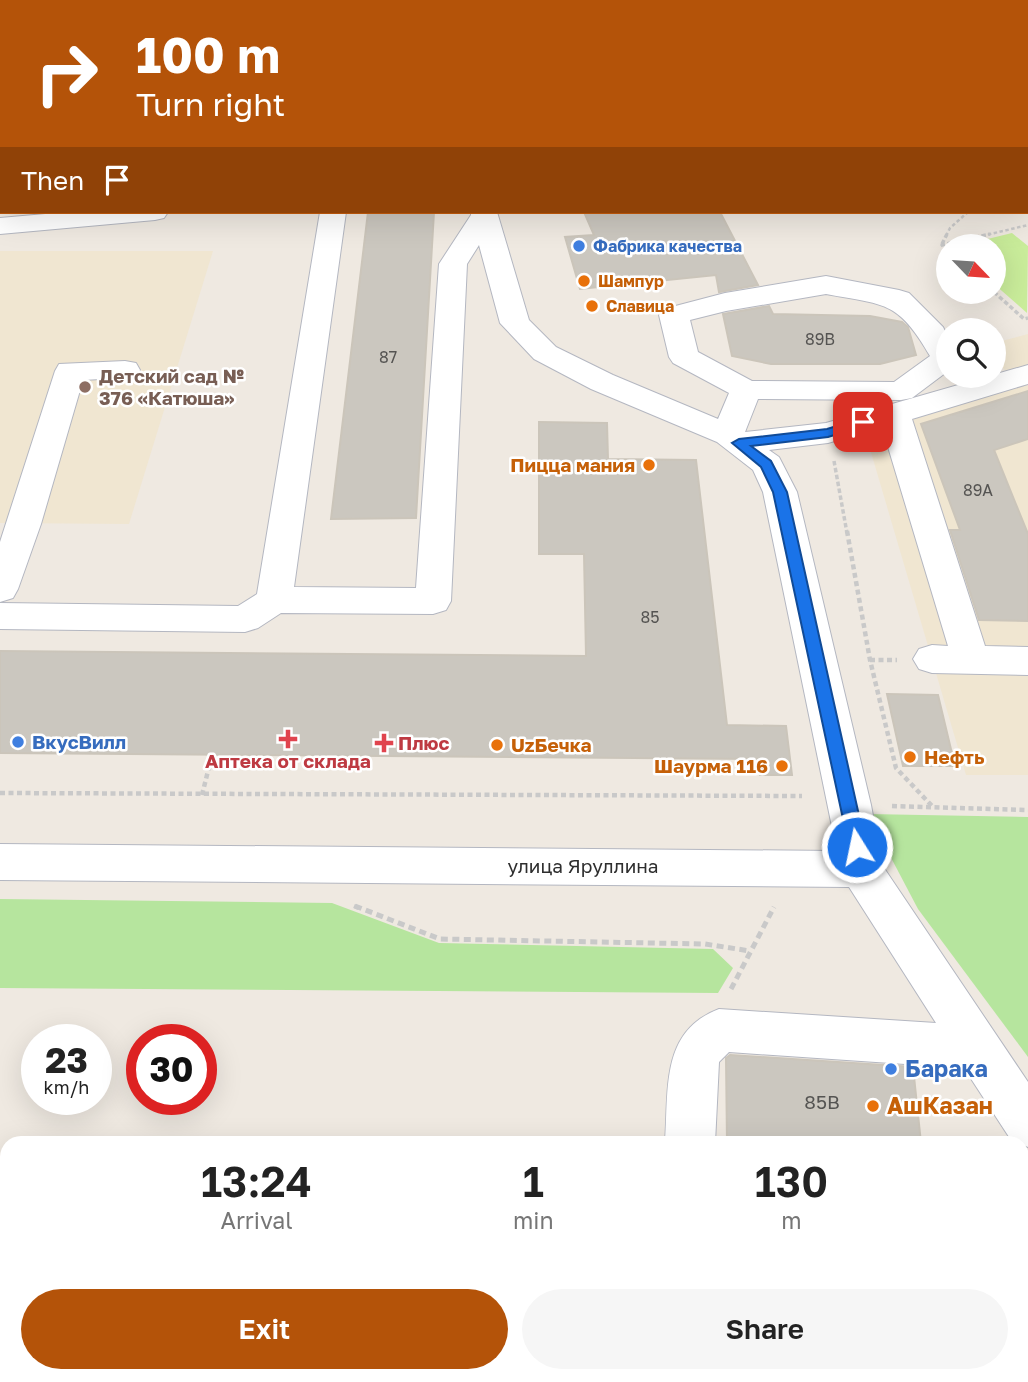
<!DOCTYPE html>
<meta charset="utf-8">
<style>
:root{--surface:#fff;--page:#f6f6f6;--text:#222;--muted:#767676;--accent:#b45309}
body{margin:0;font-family:"Golos Text",sans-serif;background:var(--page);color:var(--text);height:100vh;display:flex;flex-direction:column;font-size:26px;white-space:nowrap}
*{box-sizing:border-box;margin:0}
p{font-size:23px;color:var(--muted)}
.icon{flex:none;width:38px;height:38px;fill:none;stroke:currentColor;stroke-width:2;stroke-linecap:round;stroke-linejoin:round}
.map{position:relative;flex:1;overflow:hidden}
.details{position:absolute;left:0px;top:1136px;width:1029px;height:247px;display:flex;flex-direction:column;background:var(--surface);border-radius:21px 21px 0 0;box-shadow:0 7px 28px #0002}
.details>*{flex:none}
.guide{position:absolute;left:0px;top:0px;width:1029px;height:214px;box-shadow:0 7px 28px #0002;background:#b45309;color:#fff;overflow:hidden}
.needle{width:46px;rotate:115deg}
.tools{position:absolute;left:936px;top:234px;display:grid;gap:14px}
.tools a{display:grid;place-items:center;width:70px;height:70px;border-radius:50%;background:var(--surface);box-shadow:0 7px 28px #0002;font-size:35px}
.speed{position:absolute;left:21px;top:1024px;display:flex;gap:14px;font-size:35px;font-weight:700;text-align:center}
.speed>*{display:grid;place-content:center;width:91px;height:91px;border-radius:50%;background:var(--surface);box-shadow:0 7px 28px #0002;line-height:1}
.speed small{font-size:18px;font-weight:400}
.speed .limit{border:10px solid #d22;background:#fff;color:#111}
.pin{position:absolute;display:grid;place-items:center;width:60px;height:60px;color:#fff;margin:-30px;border-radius:14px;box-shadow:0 4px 10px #0006}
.me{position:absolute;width:77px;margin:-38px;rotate:350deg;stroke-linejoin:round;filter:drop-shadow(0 0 5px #0008)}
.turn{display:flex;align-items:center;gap:24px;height:147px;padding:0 21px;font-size:32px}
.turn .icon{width:91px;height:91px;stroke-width:2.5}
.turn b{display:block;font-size:49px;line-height:60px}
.then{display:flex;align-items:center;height:66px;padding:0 21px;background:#0003;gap:14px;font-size:26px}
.eta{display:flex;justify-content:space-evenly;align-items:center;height:119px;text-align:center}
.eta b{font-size:42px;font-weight:600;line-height:49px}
.primary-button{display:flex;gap:14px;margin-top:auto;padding:14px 21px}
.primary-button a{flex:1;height:80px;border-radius:42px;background:var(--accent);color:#fff;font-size:28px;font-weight:600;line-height:80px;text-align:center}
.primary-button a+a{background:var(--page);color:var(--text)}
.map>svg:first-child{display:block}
</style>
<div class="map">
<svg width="1028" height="1382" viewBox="0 0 1028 1382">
<rect width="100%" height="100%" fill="#efe9e1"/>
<g fill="#f0e6d1">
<polygon points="0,251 213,251 129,524 0,523"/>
<polygon points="1028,334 1028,775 966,775 860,415 1007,372 994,359 994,343"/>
</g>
<g fill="#b6e59e">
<polygon points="868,814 1028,817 1028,1057 918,909"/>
<polygon points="0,899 332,903 439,943 713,949 733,968 718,993 0,988"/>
</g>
<polygon fill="#c9ec9a" points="1012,233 1028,246 1027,313 994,284 994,247 955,247"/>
<g fill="#cbc7bf" stroke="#cbc5ba" stroke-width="2">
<polygon points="368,212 434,212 416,518 331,519"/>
<polygon points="584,212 720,212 758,285 719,292 716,275 580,289 565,237 594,235"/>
<polygon points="769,306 773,314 870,316 902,322 908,327 916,355 880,364 771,364 732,356 723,314"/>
<polygon points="1028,391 1028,439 994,450 1028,534 1028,621 979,620 950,530 960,530 921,424"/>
<polygon points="539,422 607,423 608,459 696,460 727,725 786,726 792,775 760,775 758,759 0,753 0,651 586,656 584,554 539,554"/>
<polygon points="887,694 938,695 955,766 903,766"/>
<polygon points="730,1055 913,1067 921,1143 727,1143 726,1058"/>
</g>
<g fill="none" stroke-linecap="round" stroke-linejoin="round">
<g stroke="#b4b7c1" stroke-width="2">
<g id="minor">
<polygon points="139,0 161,0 162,2 140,2"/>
<rect x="339" y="0" width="22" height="2"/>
<polygon points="479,0 501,0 502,2 480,2"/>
<polygon points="659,0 681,0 682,2 660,2"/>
<polygon points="796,0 821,0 823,2 797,2"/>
<polygon points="860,0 905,0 858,2"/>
<polygon points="968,0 1012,0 966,2"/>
<rect x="1027" y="60" width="1" height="14"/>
<rect x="0" y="130" width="2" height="14"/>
<rect x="1027" y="131" width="1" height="16"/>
<polygon points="68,212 168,212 164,218 155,220 0,234 0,218"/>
<path d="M320 212H346L294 587 416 588 439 264 471 215V212H497L529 320 556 347 613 375 718 419 729 393 673 363 669 357 659 315 664 309 725 293 826 276 899 290 909 293 943 327 948 337V371L912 398 901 400 758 399 745 432 826 423 1028 365V384L912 419 985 646 1028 647V675L932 673 919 669 913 659 919 649 932 645 948 646 882 427 828 443 769 450 779 457 797 492 871 805 882 865 1028 1082V1147L1011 1140 964 1068 729 1052 719 1062 715 1143H665C669 1090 660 1031 719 1009L936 1023 849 887 0 880V844L837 851 763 492 753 470 717 442 591 389 534 359 500 323 479 245 467 264 451 601 446 610 433 614 281 613 258 628 245 632 0 629V603L238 606 257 594ZM826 294C884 305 898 300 930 356L894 382 752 381 698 352 690 320 726 311Z"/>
<polygon points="125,361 136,363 140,370 136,377 83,380 41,524 18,589 13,598 0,602 0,542 55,371 59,364"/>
<polygon points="625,1376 681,1376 684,1382 628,1382"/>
</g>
</g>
<g stroke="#c9c9c9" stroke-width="2">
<g id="major">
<polygon points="1028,1237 1028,1290 1022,1292 1022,1239"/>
<polygon points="819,1376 881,1376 878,1382 816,1382"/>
</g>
</g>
<g stroke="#c9c9c9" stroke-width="2.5" stroke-dasharray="3.5 2.5" stroke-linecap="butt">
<polyline points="946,236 950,228 968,212"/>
<polyline points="982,236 1028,225"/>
</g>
<g stroke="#c9c9c9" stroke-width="3.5" stroke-dasharray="4.5 2.5" stroke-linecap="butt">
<polyline points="942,244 947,234"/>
<polyline points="948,251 942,245 990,234"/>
<polyline points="994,292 1024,319 1028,318"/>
<polyline points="834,461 847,533"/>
</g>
<g stroke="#c9c9c9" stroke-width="4.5" stroke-dasharray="5 3.5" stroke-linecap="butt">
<polyline points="847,531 870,660 896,768 932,806"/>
<polyline points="870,660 897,660"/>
<polyline points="0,793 802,796"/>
<polyline points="202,795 212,755"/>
<polyline points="892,806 1028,810"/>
<polyline points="354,906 359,908"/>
</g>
<g stroke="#c9c9c9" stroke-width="5" stroke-dasharray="7 4.5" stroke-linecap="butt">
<polyline points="355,906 440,939 705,944 750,951"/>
<polyline points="731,989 774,907"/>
<polyline points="707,1382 716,1376"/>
</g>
<use href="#minor" fill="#fff" fill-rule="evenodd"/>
<use href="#major" fill="#f2d163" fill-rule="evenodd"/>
</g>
<polygon fill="#1a73e8" stroke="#114b97" stroke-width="2" points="863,418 867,419 867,425 828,437 751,446 771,461 787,492 866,847 864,852 851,852 849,847 773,492 761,467 732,443 739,439 827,429"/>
<g fill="#3f7fe0" stroke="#fff" stroke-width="2.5">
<circle cx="579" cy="246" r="7"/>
<circle cx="18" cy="742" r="7"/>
<circle cx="891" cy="1069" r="7"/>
</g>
<g fill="#e8710a" stroke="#fff" stroke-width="2.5">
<circle cx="584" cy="281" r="7"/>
<circle cx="592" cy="306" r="7"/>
<circle cx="649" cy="465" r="7"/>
<circle cx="497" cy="745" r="7"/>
<circle cx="910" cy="757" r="7"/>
<circle cx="782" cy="766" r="7"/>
<circle cx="873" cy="1106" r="7"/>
</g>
<circle fill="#8d6e63" stroke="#fff" stroke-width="2.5" cx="85" cy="387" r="7"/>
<g fill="#e0444e" stroke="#fff" stroke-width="2.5">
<path d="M284.5 728.5h7v7h7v7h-7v7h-7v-7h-7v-7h7z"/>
<path d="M380.5 732.5h7v7h7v7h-7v7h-7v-7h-7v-7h7z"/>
</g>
<g text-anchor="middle" stroke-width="5" stroke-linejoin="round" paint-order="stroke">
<g font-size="16" font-weight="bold" fill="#366cbe" stroke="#fff" text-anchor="start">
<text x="593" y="252">Фабрика качества</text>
</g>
<g font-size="16" font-weight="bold" fill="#c56008" stroke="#fff" text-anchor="start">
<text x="598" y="287">Шампур</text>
<text x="606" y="312">Славица</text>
</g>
<g font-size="16" fill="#555452">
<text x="820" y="345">89В</text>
<text x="388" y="363">87</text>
<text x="978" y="496">89А</text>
<text x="650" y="623">85</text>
</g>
<g font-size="19" font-weight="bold" fill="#785e54" stroke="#fff" text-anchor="start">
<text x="99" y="383">Детский сад №<tspan x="99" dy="22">376 «Катюша»</tspan></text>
</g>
<g font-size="19" font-weight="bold" fill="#c56008" stroke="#fff" text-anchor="end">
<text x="635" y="472">Пицца мания</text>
<text x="511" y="752" text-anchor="start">UzБечка</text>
<text x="924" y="764" text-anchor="start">Нефть</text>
<text x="768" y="773">Шаурма 116</text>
</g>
<g font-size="19" font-weight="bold" fill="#366cbe" stroke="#fff" text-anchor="start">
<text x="32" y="749">ВкусВилл</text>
</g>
<g font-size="19" font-weight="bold" fill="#be3a42" stroke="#fff" text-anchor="start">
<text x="398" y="750">Плюс</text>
<text x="288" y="768" text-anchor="middle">Аптека от склада</text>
</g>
<g font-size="19" fill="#2e2e2e" stroke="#fff">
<text x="583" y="873">улица Яруллина</text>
</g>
<g font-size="19" fill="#555452">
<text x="822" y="1109">85В</text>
</g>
<g font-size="23" font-weight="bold" fill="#366cbe" stroke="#fff" text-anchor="start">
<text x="905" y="1077">Барака</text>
</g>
<g font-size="23" font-weight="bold" fill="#c56008" stroke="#fff" text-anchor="start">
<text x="887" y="1114">АшКазан</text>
</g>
</g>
</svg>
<div class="tools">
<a><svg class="needle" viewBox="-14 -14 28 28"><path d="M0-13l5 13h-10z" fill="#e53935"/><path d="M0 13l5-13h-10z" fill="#767676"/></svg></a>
<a><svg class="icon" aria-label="search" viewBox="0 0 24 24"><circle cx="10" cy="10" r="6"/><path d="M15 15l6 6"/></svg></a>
</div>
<div class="speed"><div>23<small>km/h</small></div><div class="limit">30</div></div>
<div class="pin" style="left:863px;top:422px;background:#d93025"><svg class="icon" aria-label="arrive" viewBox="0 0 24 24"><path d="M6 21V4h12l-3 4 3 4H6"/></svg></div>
<svg class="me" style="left:857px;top:847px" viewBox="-20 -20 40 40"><circle r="17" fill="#1a73e8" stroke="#fff" stroke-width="3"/><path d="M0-11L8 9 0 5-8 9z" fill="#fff"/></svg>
<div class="guide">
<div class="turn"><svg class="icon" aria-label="right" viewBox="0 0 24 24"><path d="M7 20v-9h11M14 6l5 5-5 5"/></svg><div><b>100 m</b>Turn right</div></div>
<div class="then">Then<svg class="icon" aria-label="arrive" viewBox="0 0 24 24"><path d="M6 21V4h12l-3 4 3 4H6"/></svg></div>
</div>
<section class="details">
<div class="eta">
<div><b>13:24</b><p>Arrival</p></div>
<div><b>1</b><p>min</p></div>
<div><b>130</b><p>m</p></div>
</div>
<div class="primary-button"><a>Exit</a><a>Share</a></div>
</section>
</div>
